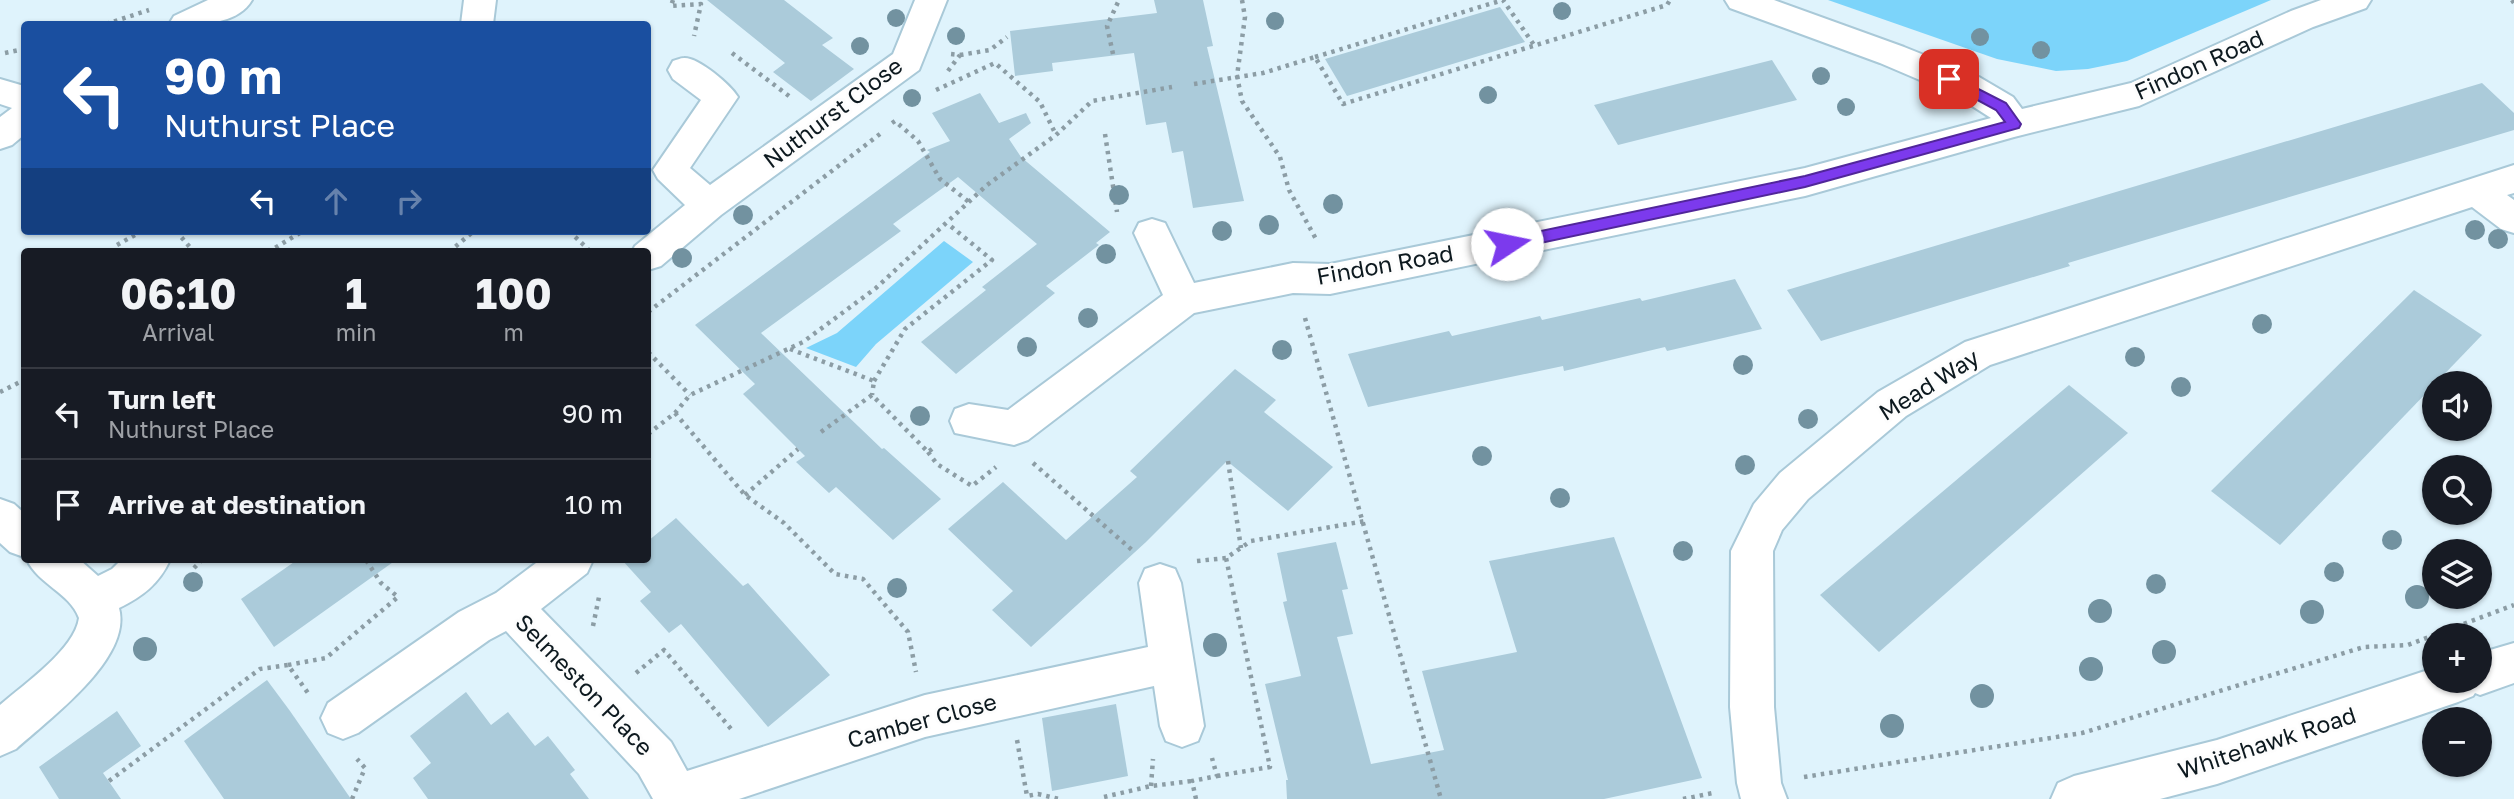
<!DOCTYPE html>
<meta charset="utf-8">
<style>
:root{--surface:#171b24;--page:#20242c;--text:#f1f3f6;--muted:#9ea1a6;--line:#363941}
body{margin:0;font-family:"Golos Text",sans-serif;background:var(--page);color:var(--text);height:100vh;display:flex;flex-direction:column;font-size:26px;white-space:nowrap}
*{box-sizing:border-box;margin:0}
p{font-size:23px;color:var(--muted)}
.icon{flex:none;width:38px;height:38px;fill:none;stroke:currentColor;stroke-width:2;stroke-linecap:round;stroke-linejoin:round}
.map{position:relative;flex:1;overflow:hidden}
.panel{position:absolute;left:21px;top:248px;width:630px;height:315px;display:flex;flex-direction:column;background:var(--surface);border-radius:7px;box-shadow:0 2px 5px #0004}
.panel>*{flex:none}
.banner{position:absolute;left:21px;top:21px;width:630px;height:214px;border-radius:7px;box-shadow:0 2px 5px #0004;background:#1a4fa0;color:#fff;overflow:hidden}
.controls{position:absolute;left:2422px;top:371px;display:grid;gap:14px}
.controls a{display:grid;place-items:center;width:70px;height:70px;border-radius:50%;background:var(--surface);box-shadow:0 2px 5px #0004;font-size:35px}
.pin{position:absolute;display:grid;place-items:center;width:60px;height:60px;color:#fff;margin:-30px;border-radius:14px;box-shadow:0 4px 10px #0006}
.me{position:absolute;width:77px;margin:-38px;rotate:79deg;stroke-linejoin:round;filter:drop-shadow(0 0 5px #0008)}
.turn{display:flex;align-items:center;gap:24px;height:147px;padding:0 28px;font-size:32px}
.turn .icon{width:91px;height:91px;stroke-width:2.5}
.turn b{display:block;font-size:49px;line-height:60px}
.lanes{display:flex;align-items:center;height:66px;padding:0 28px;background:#0003;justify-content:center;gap:35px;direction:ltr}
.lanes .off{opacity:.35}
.eta{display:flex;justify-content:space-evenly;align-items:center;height:119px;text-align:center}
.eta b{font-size:42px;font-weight:700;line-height:49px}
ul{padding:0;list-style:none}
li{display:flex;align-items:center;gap:21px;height:91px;padding:0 28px;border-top:2px solid var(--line)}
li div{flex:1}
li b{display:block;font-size:26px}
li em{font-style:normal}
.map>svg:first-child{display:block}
</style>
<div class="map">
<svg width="2514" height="799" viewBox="0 0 2514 799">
<rect width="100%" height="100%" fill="#dff3fc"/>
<g fill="#7cd4fa">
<polygon points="1828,0 2271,0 2127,61 2088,69 2056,71 1997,59"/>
<polygon points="944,241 973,262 876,344 856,367 806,348 837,333"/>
</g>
<g fill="#abcbda">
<polygon points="707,0 784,0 833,38 822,45 854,69 811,101 773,72 785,63"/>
<polygon points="1154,0 1203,0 1213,46 1207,47 1244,201 1193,208 1183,151 1172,153 1166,122 1146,125 1134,53 1052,63 1053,71 1015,76 1010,31 1157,13"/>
<polygon points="1500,7 1525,42 1347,96 1325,59"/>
<polygon points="1772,60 1797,100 1618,145 1594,105"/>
<polygon points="2482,83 2514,113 2514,130 2068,263 2070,266 1821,341 1787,290"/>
<polygon points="980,93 999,123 1026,113 1031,123 1009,139 1021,157 1110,232 1096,243 1099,245 1046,286 1055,293 956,374 921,342 986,290 982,287 1037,244 958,177 893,224 901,231 761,333 882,449 884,448 941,499 893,540 836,487 829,493 796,462 805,456 743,394 755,384 695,325 930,152 927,150 950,141 932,113"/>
<polygon points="1735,279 1762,329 1667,351 1665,347 1564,371 1563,366 1368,407 1348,354 1449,331 1452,336 1540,316 1542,320 1640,298 1642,301"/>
<polygon points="2414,290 2482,335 2280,545 2211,491"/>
<polygon points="1235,369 1276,400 1264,412 1333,467 1288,511 1227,461 1146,542 1031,647 992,610 1013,591 948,529 1003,482 1066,540 1137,477 1130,471"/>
<polygon points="2069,385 2128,433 1879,652 1820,595"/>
<polygon points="676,518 743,586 748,583 830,675 768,727 681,624 669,633 640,601 651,592 622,560 648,560 648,541"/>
<polygon points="1614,537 1702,778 1604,799 1287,799 1286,780 1288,780 1265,684 1301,676 1283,602 1287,601 1277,553 1336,542 1348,589 1342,590 1353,634 1337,637 1371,764 1444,750 1422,671 1517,652 1489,561"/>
<polygon points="297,560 396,560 274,647 241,599"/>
<polygon points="267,680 290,711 351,799 224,799 184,741"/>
<polygon points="466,692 491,725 508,712 535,746 548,736 575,770 570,774 589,799 428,799 413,778 431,763 410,736"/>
<polygon points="1116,704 1128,776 1052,791 1042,718"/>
<polygon points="117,711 141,746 103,773 121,799 59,799 39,767"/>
</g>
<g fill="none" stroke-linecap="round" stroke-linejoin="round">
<g stroke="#a9c9d8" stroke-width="4">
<g id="minor">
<path d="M208 0H252C236 27 196 24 169 24L174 16Z"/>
<polygon points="464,0 496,0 493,24 461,24"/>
<path d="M915 0H947L919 70 721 215 661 266 648 270V252H632L635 246 685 205 658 179 653 170 701 100 673 79 668 70 673 61C677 60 680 58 684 58 698 57 731 85 738 97L690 168 710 185 893 54Z"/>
<polygon points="1725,0 1774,0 1904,47 1979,77 2013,97 2022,109 2131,83 2291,11 2321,0 2371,0 2366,8 2313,27 2139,106 2014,137 1805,196 1330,294 1293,293 1194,313 1028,440 1014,445 955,433 950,421 955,409 969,404 1008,410 1163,295 1134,233 1139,223 1152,219 1165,223 1194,283 1293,263 1330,264 1805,168 1991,118 1955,95 1880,63 1730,8"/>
<polygon points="0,79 24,86 24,135 12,145 0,149 0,117 12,108 0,104"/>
<polygon points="2514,165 2514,193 2507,195 2514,200 2514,233 2501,229 2472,207 1990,365 1906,416 1808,499 1782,530 1773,551 1774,707 1781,783 1787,799 1741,799 1737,783 1730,707 1731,551 1754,504 1780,473 1878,392 1965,342"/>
<polygon points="0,499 14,504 24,513 24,557 10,552 0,543"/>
<path d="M27 560H80L98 576 112 569 121 560H170C159 584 142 597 119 608 133 658 49 719 16 749L0 756V705C24 684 75 649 79 618 70 593 38 584 27 560Z"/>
<polygon points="540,560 593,560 587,573 541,609 671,742 687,771 925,695 1148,647 1139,583 1145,569 1160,564 1175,569 1181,583 1204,726 1198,741 1182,747 1166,741 1160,726 1154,686 925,737 739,799 653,799 639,774 506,631 489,640 358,733 343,739 328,733 321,718 328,703 459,612 496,593"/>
<polygon points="2514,643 2514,683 2480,695 2475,693 2473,696 2458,702 2217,784 2160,799 2051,799 2058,783 2074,776 2217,740 2434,668 2434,681 2480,681 2480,653"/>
</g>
</g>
<g stroke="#8c9da5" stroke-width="4.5" stroke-dasharray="3.5 5" stroke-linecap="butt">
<polyline points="673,0 671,6 701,4 694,36"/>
<polyline points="1242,0 1245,17 1237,76 1242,101 1280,157 1289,190 1316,239"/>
<polyline points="2512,0 2514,3"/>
<polyline points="106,24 149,10"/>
<polyline points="5,53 24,49"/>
<polyline points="732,53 789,96"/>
<polyline points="1113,54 1107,26 1119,0"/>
<polyline points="960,55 990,50 1007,37"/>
<polyline points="1315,57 1503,0 1534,45"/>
<polyline points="948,71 960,55 950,54"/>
<polyline points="1194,84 1263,73 1315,57 1343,104 1667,5 1670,0"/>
<polyline points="936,90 995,63 1040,102 1056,135"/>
<polyline points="892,123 895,121 918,141 940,179 969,202"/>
<polyline points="1105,134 1117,212"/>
<polyline points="176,231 194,252"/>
<polyline points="569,231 591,252"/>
<polyline points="117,245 142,231"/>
<polyline points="268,252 303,231"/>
<polyline points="449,252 474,231"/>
<polyline points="648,312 880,134"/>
<polyline points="1305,318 1441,799"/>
<polyline points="790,349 874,381 872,395"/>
<polyline points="648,352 690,395"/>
<polyline points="874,381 905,329 992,260 948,224"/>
<polyline points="0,392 24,380"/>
<polyline points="675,413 745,495 784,523 835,574 863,579 908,632 916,672"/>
<polyline points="821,432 872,395 928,452 936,446"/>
<polyline points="648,434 675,413 690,395 803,342 876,288 987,185 1056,135 1092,101 1172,87"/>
<polyline points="928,452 937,464 972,486 996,467"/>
<polyline points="1228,461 1241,548"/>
<polyline points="1033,463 1132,550"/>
<polyline points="745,495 798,449"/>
<polyline points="1197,561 1226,558 1251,541 1365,521"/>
<polyline points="194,568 202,560"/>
<polyline points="593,626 599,597"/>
<polyline points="288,665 326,658 398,597 381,583 366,560"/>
<polyline points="636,673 664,650 732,730"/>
<polyline points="1017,740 1027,796 1038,794 1059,799"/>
<polyline points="1217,776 1270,767 1226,558"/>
<polyline points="1804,777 2082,733 2364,647 2408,645 2514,605"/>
<polyline points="109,781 260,669 288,665 308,693"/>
<polyline points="1151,786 1153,759"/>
<polyline points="1104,797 1151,786 1192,781"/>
<polyline points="352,799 365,768 357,759"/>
<polyline points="1196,799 1192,781 1217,776 1212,758"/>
<polyline points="1683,799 1713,793"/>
</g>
<use href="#minor" fill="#fff" fill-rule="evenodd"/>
</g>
<g fill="#7292a0">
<circle cx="1562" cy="11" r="9"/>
<circle cx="896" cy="18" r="9"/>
<circle cx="1275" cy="21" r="9"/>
<circle cx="956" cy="36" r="9"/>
<circle cx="1980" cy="37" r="9"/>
<circle cx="860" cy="46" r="9"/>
<circle cx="2041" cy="50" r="9"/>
<circle cx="1821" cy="76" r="9"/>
<circle cx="1488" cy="95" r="9"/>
<circle cx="912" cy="98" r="9"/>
<circle cx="1846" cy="107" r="9"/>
<circle cx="1119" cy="195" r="10"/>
<circle cx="1333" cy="204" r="10"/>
<circle cx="743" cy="215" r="10"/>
<circle cx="1269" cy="225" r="10"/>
<circle cx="2475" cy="230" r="10"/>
<circle cx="1222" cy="231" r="10"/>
<circle cx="2498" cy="239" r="10"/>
<circle cx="1106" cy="254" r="10"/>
<circle cx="682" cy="258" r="10"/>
<circle cx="1088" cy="318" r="10"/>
<circle cx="2262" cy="324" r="10"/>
<circle cx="1027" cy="347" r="10"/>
<circle cx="1282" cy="350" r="10"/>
<circle cx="2135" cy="357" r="10"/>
<circle cx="1743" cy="365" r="10"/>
<circle cx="2181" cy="387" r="10"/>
<circle cx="920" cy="416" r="10"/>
<circle cx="1808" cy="419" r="10"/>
<circle cx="1482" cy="456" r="10"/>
<circle cx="1745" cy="465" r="10"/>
<circle cx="1560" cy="498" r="10"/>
<circle cx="2392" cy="540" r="10"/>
<circle cx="1683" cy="551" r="10"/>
<circle cx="2334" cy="572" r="10"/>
<circle cx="193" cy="582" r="10"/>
<circle cx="2156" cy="584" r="10"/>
<circle cx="897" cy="588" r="10"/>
<circle cx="2417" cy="597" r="12"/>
<circle cx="2100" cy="611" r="12"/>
<circle cx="2312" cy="612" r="12"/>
<circle cx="1215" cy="645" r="12"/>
<circle cx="145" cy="649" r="12"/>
<circle cx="2164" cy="652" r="12"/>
<circle cx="2091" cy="669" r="12"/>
<circle cx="1982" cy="696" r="12"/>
<circle cx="1892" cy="726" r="12"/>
</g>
<polygon fill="#7c3aed" stroke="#51269a" stroke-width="2" points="1949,74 2006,103 2021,124 2019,128 1805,187 1507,250 1499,244 1507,238 1805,176 2005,122 1996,110 1944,82 1944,75"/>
<g text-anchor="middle" stroke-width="6" stroke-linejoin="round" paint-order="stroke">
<g font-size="23" fill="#0d191f" stroke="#fdfdfd">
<text transform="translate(2199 65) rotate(-24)" y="8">Findon Road</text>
<text transform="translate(833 113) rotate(-37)" y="8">Nuthurst Close</text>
<text transform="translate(1385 265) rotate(-10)" y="8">Findon Road</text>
<text transform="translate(1929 385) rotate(-32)" y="8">Mead Way</text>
<text transform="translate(584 685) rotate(46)" y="8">Selmeston Place</text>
<text transform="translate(922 721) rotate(-15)" y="8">Camber Close</text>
<text transform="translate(2267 743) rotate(-18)" y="8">Whitehawk Road</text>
</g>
</g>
</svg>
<div class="controls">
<a><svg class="icon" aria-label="sound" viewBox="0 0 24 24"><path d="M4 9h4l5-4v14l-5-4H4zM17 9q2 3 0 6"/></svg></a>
<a><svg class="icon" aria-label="search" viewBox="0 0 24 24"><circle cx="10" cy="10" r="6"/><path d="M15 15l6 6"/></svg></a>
<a><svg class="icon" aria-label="layers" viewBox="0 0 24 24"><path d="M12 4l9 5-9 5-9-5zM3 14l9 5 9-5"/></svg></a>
<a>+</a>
<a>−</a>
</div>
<div class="pin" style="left:1949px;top:79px;background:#d93025"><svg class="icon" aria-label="arrive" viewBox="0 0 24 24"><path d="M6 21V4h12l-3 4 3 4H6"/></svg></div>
<svg class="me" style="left:1507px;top:244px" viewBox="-20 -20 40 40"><circle r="19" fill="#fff"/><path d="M0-13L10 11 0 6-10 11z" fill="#7c3aed"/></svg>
<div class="banner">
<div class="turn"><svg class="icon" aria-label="left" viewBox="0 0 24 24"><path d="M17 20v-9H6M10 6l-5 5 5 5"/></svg><div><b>90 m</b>Nuthurst Place</div></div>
<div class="lanes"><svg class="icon" aria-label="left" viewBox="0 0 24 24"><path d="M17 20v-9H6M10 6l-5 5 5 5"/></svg><svg class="icon off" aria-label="ahead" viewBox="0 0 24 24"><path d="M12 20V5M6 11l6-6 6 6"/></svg><svg class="icon off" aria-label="right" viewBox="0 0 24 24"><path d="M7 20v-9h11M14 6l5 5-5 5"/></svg></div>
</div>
<section class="panel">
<div class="eta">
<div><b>06:10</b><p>Arrival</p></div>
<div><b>1</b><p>min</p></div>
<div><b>100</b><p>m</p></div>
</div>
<ul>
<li><svg class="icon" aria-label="left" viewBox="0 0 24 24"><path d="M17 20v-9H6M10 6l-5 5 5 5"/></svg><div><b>Turn left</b><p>Nuthurst Place</p></div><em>90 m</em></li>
<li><svg class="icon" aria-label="arrive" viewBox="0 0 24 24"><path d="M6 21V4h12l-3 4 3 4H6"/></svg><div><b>Arrive at destination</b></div><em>10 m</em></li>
</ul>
</section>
</div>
